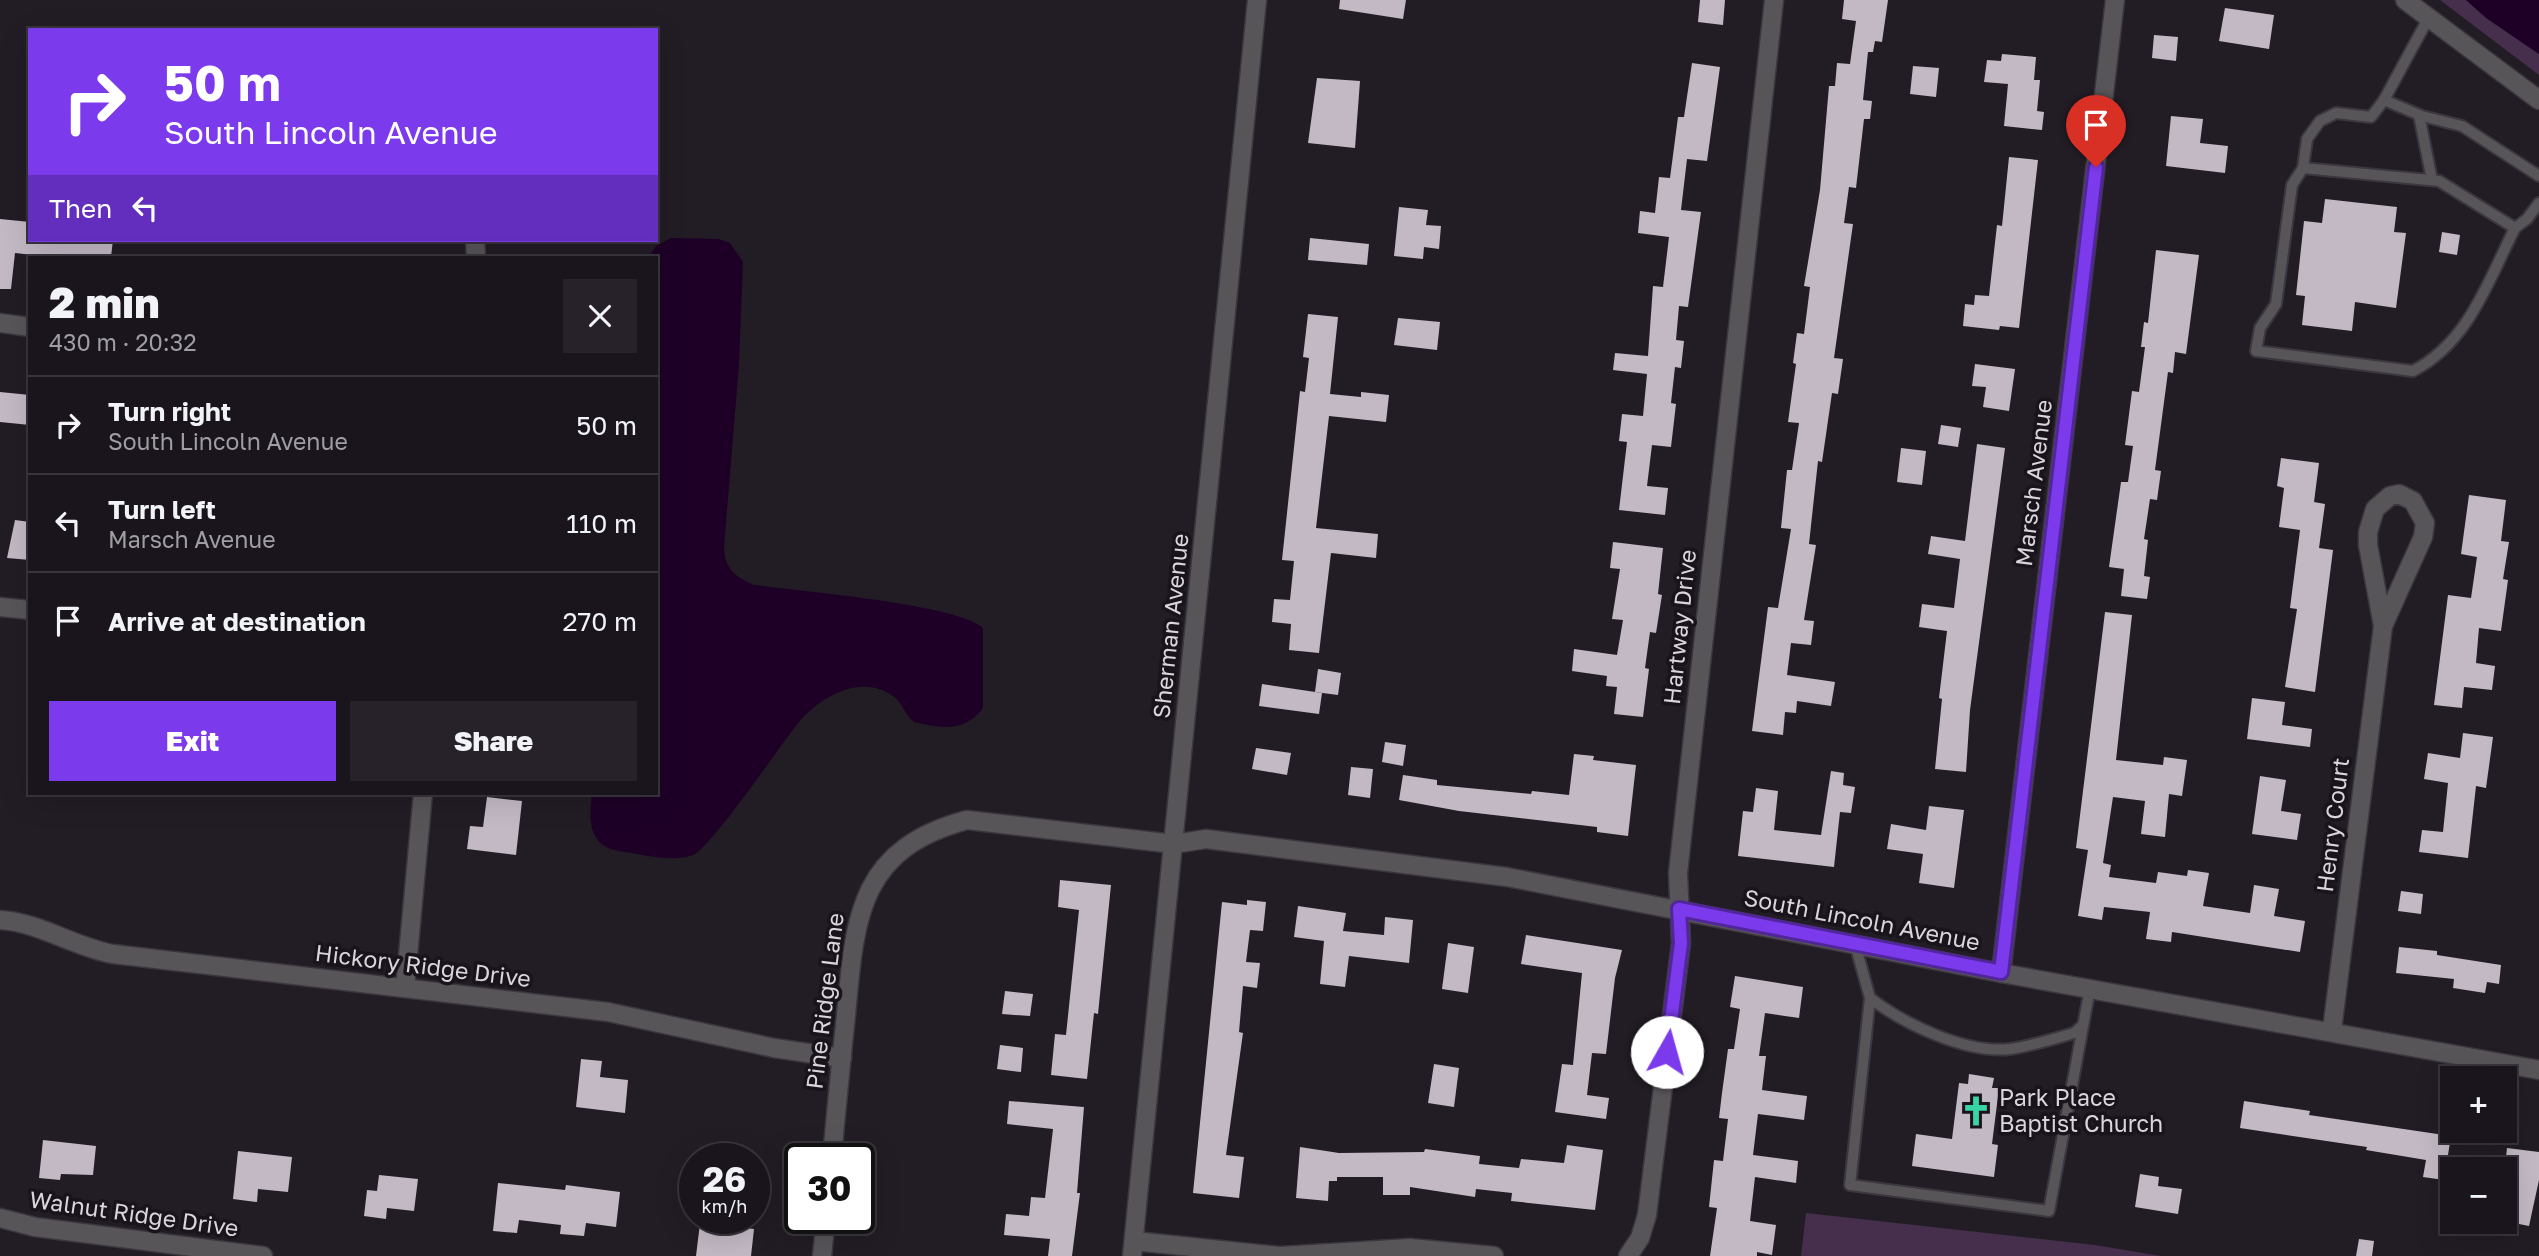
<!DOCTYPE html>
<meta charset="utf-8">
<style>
:root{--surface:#1a151c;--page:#272229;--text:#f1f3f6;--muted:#9f9fa3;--line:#38343b;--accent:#7c3aed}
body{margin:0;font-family:"Golos Text",sans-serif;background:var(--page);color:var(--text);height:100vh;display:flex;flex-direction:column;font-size:26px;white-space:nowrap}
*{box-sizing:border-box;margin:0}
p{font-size:23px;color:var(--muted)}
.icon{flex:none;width:38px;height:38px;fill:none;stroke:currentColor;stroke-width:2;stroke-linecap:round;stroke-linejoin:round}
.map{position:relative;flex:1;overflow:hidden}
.sheet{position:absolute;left:28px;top:256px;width:630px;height:539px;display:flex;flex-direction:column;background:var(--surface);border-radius:0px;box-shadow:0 7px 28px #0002,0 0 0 2px var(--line)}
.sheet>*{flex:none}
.hud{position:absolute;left:28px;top:28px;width:630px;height:214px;border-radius:0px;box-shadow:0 7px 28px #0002,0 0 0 2px var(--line);background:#7c3aed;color:#fff;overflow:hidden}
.tools{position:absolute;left:2440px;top:1066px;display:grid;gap:14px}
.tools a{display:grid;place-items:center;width:77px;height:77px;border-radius:0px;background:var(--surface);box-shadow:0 7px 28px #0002,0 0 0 2px var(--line);font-size:35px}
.speed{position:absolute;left:679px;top:1143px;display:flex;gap:14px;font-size:35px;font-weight:700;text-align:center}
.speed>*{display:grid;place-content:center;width:91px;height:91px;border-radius:50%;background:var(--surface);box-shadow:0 7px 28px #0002,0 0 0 2px var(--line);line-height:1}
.speed small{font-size:18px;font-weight:400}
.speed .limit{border:4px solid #111;border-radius:10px;background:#fff;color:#111}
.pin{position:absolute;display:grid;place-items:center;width:60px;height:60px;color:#fff;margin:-72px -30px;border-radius:50% 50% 50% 0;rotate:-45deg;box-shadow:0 0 7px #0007}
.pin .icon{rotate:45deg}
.me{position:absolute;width:77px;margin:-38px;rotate:7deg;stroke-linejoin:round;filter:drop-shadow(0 0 5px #0008)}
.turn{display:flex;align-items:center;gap:24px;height:147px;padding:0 21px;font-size:32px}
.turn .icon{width:91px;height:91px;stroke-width:2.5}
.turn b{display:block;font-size:49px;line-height:60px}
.then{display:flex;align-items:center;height:66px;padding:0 21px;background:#0003;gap:14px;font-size:26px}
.round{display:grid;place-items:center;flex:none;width:74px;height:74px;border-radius:0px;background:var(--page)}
.head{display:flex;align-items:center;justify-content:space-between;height:119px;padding:0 21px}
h1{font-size:42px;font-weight:800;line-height:52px}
.primary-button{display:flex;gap:14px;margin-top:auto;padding:14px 21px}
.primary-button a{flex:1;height:80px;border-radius:0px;background:var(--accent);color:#fff;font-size:28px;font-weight:800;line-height:80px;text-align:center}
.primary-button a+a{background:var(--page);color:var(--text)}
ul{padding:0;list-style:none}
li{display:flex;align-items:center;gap:21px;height:98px;padding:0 21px;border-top:2px solid var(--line)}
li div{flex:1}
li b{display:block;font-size:26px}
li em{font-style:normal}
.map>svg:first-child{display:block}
</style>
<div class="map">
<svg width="2539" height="1256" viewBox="0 0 2539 1256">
<rect width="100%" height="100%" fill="#221c25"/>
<g fill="#452f4c">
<polygon points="2440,0 2466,0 2487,18 2539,54 2539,75"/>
<polygon points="1806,1213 2095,1245 2161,1256 1801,1256"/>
</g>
<g fill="#1e0027">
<polygon points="2466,0 2539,0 2539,54 2486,18"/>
<path d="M671 238 719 239 730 243 743 262 739 364 724 547C725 569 734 576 754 585 797 591 957 604 983 628V708C965 733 940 728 914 722 905 715 902 702 893 696 861 673 820 697 799 722 781 744 710 849 693 855 670 863 642 854 619 851 587 846 589 818 592 793H656V257H649L656 246Z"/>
</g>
<g fill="#c2b9c5">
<polygon points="1340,0 1406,0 1403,19 1339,9"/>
<polygon points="1700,0 1725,0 1723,25 1698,22"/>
<polygon points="1844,0 1888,0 1882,42 1875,41 1873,52 1868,52 1863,100 1872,101 1870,119 1864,119 1856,188 1849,187 1844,223 1853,224 1834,358 1843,359 1838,394 1832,393 1822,462 1818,461 1809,544 1816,545 1804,620 1814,621 1811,645 1791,643 1787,675 1835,682 1831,706 1797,701 1796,713 1785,712 1783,735 1752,731 1768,607 1778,608 1791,529 1781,528 1787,470 1792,470 1799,423 1788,422 1796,364 1793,363 1797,333 1804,334 1810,287 1804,286 1820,190 1829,86 1835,86 1837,63 1850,64 1856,21 1842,19"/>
<polygon points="2225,8 2274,15 2269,49 2219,41"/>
<polygon points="2154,35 2178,37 2176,61 2152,58"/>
<polygon points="2002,54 2036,57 2034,80 2040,80 2037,111 2044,112 2042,130 2004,126 2008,84 1984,82 1987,60 2001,61"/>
<polygon points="1692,63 1720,67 1707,161 1687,159 1681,210 1701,212 1688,307 1679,306 1676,340 1684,341 1681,368 1675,367 1671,403 1676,404 1671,447 1652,445 1647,486 1668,488 1665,515 1619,510 1627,442 1619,441 1622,414 1643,416 1647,374 1613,370 1615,353 1648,356 1653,286 1663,287 1669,237 1638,233 1640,211 1655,213 1659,177 1670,178 1678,117 1684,117"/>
<polygon points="1913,66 1939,68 1936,97 1910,94"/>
<polygon points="1317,78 1360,81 1355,148 1308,143"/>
<polygon points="2171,116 2203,119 2200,143 2228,146 2225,173 2166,166"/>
<polygon points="2009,157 2038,160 2019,328 2000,326 1999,330 1963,326 1965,304 1974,305 1975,295 1989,296 1997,225 2002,226"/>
<polygon points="2325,199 2397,207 2394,232 2406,233 2396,308 2355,302 2352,331 2302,325 2305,296 2296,295 2304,221 2322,223"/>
<polygon points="1399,207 1428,210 1426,225 1441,226 1439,249 1424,247 1423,259 1394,256"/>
<polygon points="0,219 30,222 30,240 113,240 111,257 51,257 15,253 11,289 0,289"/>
<polygon points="2442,232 2460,235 2457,255 2439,252"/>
<polygon points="1310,238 1369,244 1367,265 1308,260"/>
<polygon points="2156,250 2199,255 2186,354 2175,352 2173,373 2168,372 2155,470 2161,471 2157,500 2150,499 2144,539 2148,540 2144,576 2150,577 2147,599 2121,596 2124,569 2109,567 2121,482 2128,482 2133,446 2125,445 2132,391 2139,392 2145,347 2141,347 2144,322 2148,323"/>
<polygon points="1308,314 1338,317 1330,394 1361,397 1361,392 1389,395 1386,422 1329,416 1316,528 1378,534 1376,558 1331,553 1319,653 1289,650 1291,624 1272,622 1274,599 1290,600 1294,561 1282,560 1300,391 1305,392 1309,358 1303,357"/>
<polygon points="1398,318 1440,322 1437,350 1394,345"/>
<polygon points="1975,364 2015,369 2009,411 1983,407 1986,387 1972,386"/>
<polygon points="0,392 30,395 30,425 0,422"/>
<polygon points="1941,425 1961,428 1958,447 1938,444"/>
<polygon points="1977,444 2005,448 1970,710 1966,772 1935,769 1942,699 1939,698 1947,631 1919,627 1922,604 1954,608 1960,559 1928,554 1931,536 1965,541"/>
<polygon points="1901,448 1926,451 1922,485 1897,482"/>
<polygon points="2281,458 2319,463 2314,502 2325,504 2319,548 2333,550 2315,692 2285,687 2297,609 2290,608 2300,530 2279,527 2284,488 2277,486"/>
<polygon points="2469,495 2506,500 2501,541 2509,542 2503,579 2508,580 2501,631 2479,628 2476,663 2495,666 2492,690 2464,687 2462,708 2434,705 2448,595 2471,598 2477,557 2461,554"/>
<polygon points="15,520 30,522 30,560 7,558"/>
<polygon points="1613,542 1663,548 1658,594 1662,595 1656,633 1650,632 1645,668 1649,669 1643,717 1614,714 1617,687 1606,686 1607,676 1572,671 1574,649 1617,655 1623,620 1612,619 1620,569 1610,568"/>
<polygon points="2105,612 2132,615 2116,760 2163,765 2164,757 2187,760 2182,796 2169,794 2165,837 2141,834 2145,801 2113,797 2103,863 2111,865 2109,877 2156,883 2158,872 2187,876 2188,870 2209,873 2203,906 2250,913 2254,885 2279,889 2274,916 2305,921 2300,952 2172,932 2171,942 2146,939 2150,912 2104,907 2102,920 2078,916 2088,850 2076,848"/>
<polygon points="1318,669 1341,673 1338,695 1315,692"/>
<polygon points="1262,684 1322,693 1319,714 1259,706"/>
<polygon points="2252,698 2285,702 2282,725 2312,729 2310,747 2247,739"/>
<polygon points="2463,733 2493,737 2486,788 2476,786 2468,858 2419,852 2422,830 2443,832 2448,783 2424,779 2428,753 2460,758"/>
<polygon points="1385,742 1406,745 1403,766 1382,762"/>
<polygon points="1256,748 1291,753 1287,775 1252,769"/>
<polygon points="1574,754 1594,756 1593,760 1636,765 1628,836 1597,832 1597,827 1459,811 1399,800 1403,775 1437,780 1437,785 1531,794 1532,791 1569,795"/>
<polygon points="1351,767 1373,769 1370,798 1348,795"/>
<polygon points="1831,771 1844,773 1843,785 1855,787 1851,813 1840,812 1834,867 1738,856 1743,811 1753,812 1756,788 1778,791 1774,830 1821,835"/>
<polygon points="2260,776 2286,780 2281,811 2301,814 2297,840 2252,834"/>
<polygon points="487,797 522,801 516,855 467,849 470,826 483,827"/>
<polygon points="1929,806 1964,810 1954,888 1919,883 1923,854 1887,849 1891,824 1926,830"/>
<polygon points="1060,880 1111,885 1098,1014 1094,1013 1087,1079 1051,1075 1055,1034 1066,1035 1079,910 1058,907"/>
<polygon points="2401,891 2423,894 2421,914 2398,911"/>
<polygon points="1247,900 1266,902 1263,931 1250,930 1246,962 1260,963 1257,988 1243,986 1239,1032 1243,1033 1226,1155 1244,1157 1239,1198 1193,1193 1222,902 1247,905"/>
<polygon points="1298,906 1346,913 1343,931 1384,935 1385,917 1413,920 1409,963 1349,956 1345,987 1320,984 1324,941 1294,937"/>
<polygon points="1526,935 1622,950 1615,978 1606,1054 1592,1053 1587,1095 1609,1098 1606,1119 1555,1112 1562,1064 1573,1065 1582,973 1521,964"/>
<polygon points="1448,943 1474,947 1468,993 1442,989"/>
<polygon points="2399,947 2437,951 2437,955 2501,965 2499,984 2487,982 2485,993 2453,988 2454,979 2396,973"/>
<polygon points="1735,976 1803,987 1799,1018 1765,1013 1759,1056 1766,1056 1762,1090 1807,1096 1804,1120 1758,1114 1753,1155 1798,1161 1796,1183 1755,1177 1750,1221 1776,1225 1772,1255 1757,1252 1757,1256 1710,1256 1717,1208 1709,1207 1714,1160 1723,1161 1728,1119 1719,1118 1722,1093 1728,1049 1734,1049 1740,1009 1730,1007"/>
<polygon points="1005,991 1033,994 1030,1016 1002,1014"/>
<polygon points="1000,1045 1023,1048 1021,1072 997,1069"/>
<polygon points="581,1059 602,1061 600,1077 628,1080 625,1113 576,1107"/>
<polygon points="1434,1064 1459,1068 1454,1107 1428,1103"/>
<polygon points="1969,1074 1994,1078 1992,1088 1999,1088 1992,1144 1998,1145 1994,1177 1912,1166 1916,1134 1952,1139 1959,1083 1968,1084"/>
<polygon points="1009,1101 1084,1107 1077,1193 1080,1193 1072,1256 1048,1256 1050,1239 1004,1235 1006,1214 1029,1216 1031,1197 1045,1198 1053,1129 1007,1124"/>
<polygon points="2244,1101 2310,1111 2309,1115 2451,1136 2444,1180 2423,1177 2426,1160 2366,1150 2367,1147 2240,1128"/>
<polygon points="43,1140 96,1146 93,1175 61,1174 60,1180 39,1178"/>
<polygon points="1567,1145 1603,1150 1595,1210 1511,1201 1512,1193 1476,1189 1475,1197 1410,1187 1410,1195 1383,1195 1383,1177 1337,1177 1337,1181 1329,1181 1328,1201 1296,1198 1300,1147 1339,1153 1424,1152 1425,1149 1480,1156 1479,1164 1519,1168 1521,1159 1564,1163"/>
<polygon points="2507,1148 2539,1152 2539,1180 2529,1226 2509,1222 2517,1177 2504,1175"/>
<polygon points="238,1151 292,1157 288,1192 258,1189 257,1202 233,1199"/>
<polygon points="2140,1174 2159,1177 2158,1186 2182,1189 2178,1214 2135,1207"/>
<polygon points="379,1175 418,1179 414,1211 387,1208 386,1219 364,1216 367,1190 377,1191"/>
<polygon points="498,1183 565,1190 566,1185 620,1192 616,1227 586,1223 584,1236 560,1234 561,1225 519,1220 517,1233 493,1231"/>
<polygon points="700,1223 754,1229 751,1256 696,1256"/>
<polygon points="2359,1239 2374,1241 2372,1256 2356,1256"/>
</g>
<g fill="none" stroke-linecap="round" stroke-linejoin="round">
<g stroke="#3c363e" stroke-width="14">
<g id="service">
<path d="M2429 17 2384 100 2371 117 2336 113 2320 121 2307 139 2303 168 2292 185 2276 304 2260 328 2256 351 2413 371C2469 342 2488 281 2515 228L2527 219 2539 203"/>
<polyline points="2384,100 2422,116 2462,126 2539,176"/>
<polyline points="2419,115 2432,180"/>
<polyline points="2303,168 2439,181 2515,228"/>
<polyline points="1855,944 1870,998 1850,1185 2049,1211 2090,988"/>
<path d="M1870 998C1904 1024 1966 1054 2010 1049 2031 1046 2053 1039 2074 1033L2082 1026"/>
</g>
</g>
<g stroke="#3c363e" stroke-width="21">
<g id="minor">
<polyline points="475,240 476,257"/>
<polyline points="0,323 30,327"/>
<polyline points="0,607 30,610"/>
<path d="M0 920C39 922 74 947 113 954L608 1012 774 1048 842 1058"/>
<polyline points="2001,973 2115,0"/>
<polyline points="405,988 423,793"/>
<polyline points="2332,1030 2383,626 2368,545 2368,532 2375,509 2390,496 2399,494 2413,501 2425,523 2423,537 2383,626"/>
<path d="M832 1158C836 1111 841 1063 846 1015 855 918 858 849 967 820L1174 844"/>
<polyline points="0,1218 35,1227 263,1256"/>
<polyline points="1134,1241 1279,1256"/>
<polyline points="822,1256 826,1218"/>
<polyline points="1281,1256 1410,1248 1494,1256"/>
<polyline points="1628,1256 1640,1238 1647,1215 1681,943 1678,873 1774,0"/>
</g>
</g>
<g stroke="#3c363e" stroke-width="21">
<g id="tertiary">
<polyline points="2405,0 2539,100"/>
<polyline points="1174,844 1206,839 1507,877 2001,973 2539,1070"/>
<polyline points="1132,1256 1257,0"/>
</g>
</g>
<use href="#service" stroke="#585559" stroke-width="10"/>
<use href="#minor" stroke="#585559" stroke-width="18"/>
<use href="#tertiary" stroke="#585559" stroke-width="18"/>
</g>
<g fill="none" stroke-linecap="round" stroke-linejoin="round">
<g stroke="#51269a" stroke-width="18">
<polyline id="route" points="1667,1052 1681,943 1679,909 2001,972 2096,167"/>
</g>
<use href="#route" stroke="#7c3aed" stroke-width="12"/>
</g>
<defs>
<g id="church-bare" transform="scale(2.415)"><path d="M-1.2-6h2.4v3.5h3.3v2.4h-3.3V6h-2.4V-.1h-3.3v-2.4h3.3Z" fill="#39d4a5" stroke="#19131b" stroke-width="2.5" paint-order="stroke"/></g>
</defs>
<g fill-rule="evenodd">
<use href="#church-bare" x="1976" y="1111"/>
</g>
<g text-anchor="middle" stroke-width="7" stroke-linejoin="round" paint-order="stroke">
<g font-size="23" fill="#dad5db" stroke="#19131b">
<text transform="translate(2034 483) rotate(-83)" y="8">Marsch Avenue</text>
<text transform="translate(1171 626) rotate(-84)" y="8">Sherman Avenue</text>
<text transform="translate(1680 627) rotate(-84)" y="8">Hartway Drive</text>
<text transform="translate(2333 825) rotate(-83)" y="8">Henry Court</text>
<text transform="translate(1862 920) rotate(11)" y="8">South Lincoln Avenue</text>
<text transform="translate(423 966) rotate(7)" y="8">Hickory Ridge Drive</text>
<text transform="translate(825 1001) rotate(-83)" y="8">Pine Ridge Lane</text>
<text transform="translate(134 1214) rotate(8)" y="8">Walnut Ridge Drive</text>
</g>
<g font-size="23" fill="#dad5db" stroke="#19131b" text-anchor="start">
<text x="1999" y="1106">Park Place<tspan x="1999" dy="26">Baptist Church</tspan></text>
</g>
</g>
</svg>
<div class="tools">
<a>+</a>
<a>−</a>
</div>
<div class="speed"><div>26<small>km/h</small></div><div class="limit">30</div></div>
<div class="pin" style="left:2096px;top:167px;background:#d93025"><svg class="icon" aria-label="arrive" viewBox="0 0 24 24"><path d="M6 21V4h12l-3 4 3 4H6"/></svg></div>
<svg class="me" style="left:1667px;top:1052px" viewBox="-20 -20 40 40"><circle r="19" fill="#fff"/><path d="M0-13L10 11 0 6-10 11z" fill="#7c3aed"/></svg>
<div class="hud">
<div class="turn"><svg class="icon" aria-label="right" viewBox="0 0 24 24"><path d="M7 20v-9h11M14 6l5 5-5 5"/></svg><div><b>50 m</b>South Lincoln Avenue</div></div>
<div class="then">Then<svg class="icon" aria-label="left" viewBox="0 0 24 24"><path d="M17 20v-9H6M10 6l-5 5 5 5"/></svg></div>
</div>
<section class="sheet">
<div class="head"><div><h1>2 min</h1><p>430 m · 20:32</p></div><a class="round"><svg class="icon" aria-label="close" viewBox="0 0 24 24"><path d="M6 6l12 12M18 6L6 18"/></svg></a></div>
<ul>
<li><svg class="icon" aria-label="right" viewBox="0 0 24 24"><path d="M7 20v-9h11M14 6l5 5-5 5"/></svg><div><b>Turn right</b><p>South Lincoln Avenue</p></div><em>50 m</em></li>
<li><svg class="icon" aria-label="left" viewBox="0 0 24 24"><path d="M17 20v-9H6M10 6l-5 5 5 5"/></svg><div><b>Turn left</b><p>Marsch Avenue</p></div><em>110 m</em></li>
<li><svg class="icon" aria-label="arrive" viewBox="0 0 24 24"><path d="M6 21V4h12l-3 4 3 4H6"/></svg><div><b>Arrive at destination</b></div><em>270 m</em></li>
</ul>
<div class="primary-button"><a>Exit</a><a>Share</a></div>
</section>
</div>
